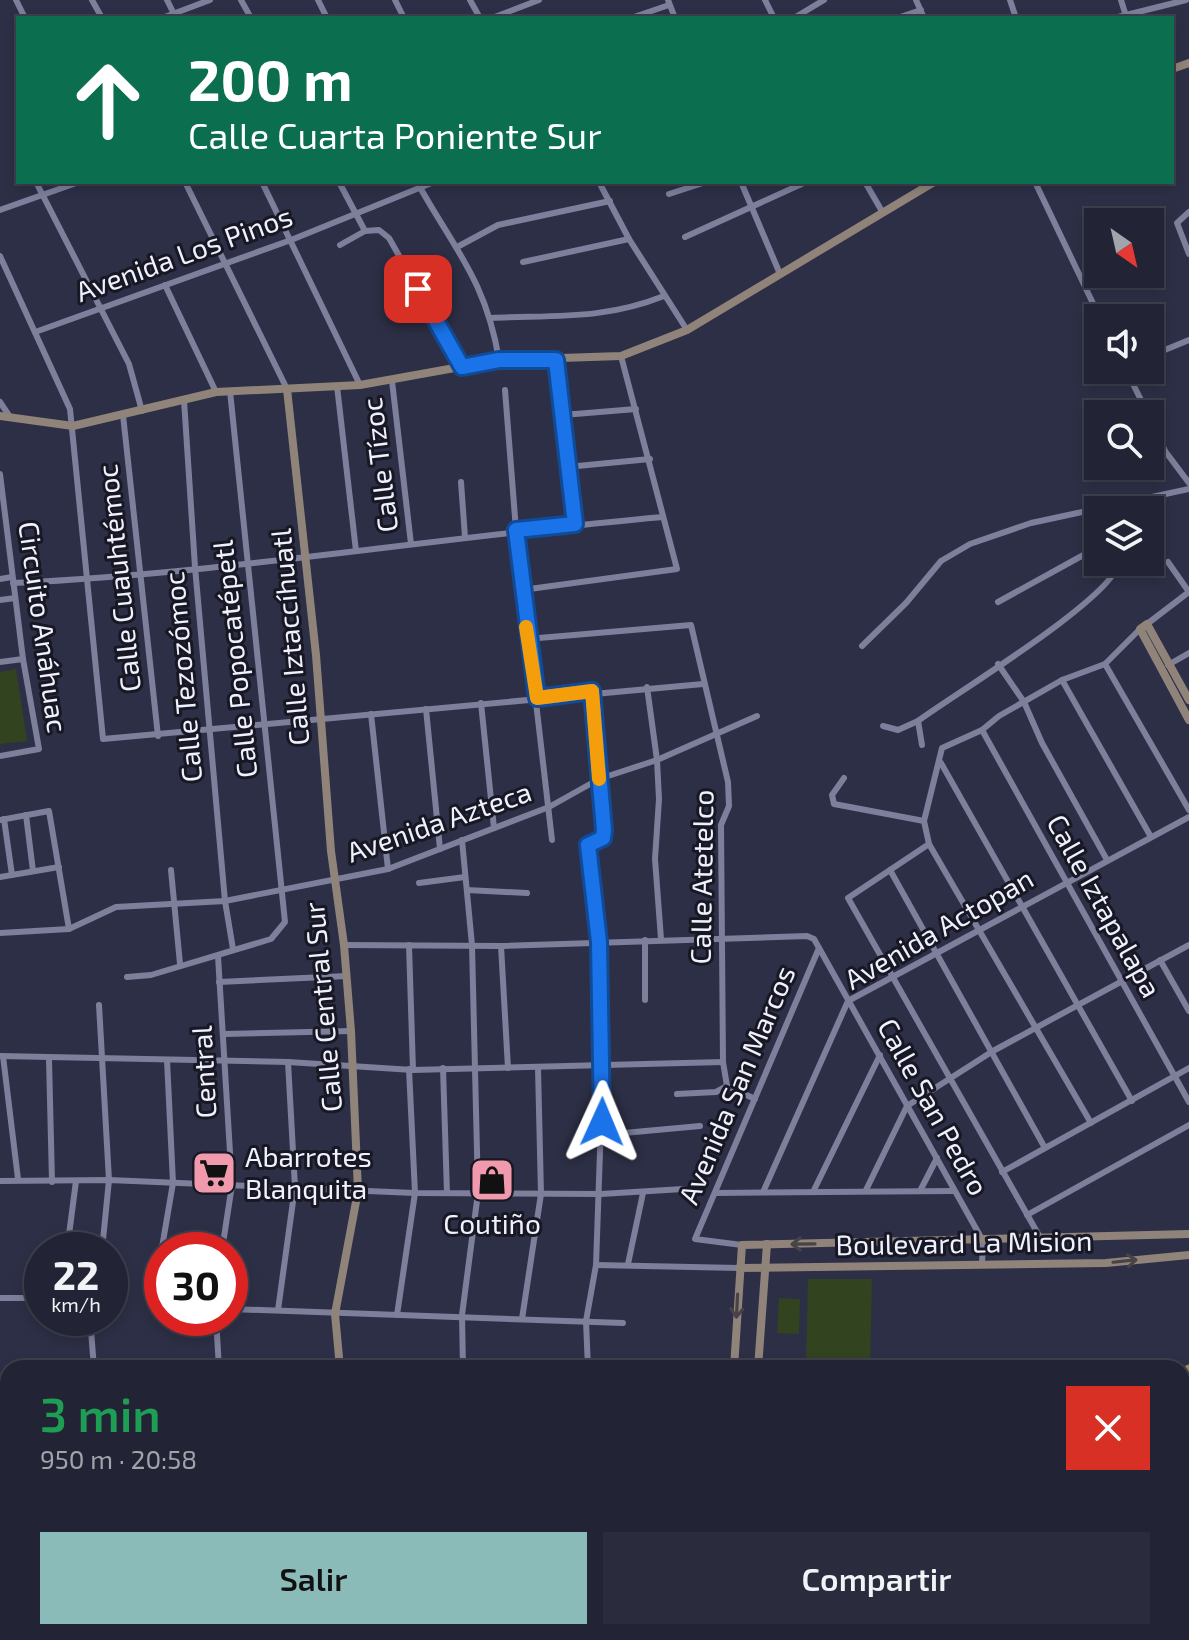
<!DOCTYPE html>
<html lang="es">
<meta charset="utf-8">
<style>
:root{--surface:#222334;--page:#2a2b3c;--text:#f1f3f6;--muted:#a2a4ac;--line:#3f404f;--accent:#8bbbb9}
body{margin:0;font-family:"Exo 2",sans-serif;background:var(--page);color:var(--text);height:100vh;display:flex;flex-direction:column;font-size:30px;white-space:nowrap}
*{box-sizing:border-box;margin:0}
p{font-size:26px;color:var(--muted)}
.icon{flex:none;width:44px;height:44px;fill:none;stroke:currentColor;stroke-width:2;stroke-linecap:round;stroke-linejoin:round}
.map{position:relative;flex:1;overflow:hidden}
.side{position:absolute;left:0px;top:1360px;width:1190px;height:280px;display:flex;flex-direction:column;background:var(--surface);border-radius:24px 24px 0 0;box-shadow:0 4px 12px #0003,0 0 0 2px var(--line)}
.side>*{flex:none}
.top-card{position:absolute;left:16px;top:16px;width:1158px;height:168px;border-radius:0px;box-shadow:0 4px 12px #0003,0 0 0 2px var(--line);background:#0b6e4f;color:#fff;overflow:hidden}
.needle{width:52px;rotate:146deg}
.tools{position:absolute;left:1084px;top:208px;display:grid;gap:16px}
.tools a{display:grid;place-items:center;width:80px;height:80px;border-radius:0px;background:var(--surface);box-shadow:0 4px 12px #0003,0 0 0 2px var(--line);font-size:40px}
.speed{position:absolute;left:24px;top:1232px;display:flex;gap:16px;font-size:40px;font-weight:700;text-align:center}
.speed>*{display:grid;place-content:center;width:104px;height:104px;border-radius:50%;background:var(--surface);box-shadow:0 4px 12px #0003,0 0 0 2px var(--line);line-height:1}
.speed small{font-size:20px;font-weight:400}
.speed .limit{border:12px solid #d22;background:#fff;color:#111}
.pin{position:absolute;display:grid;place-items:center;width:68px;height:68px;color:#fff;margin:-34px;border-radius:16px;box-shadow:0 4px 12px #0006}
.me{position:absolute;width:88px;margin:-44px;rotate:1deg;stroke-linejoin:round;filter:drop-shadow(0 0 6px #0008)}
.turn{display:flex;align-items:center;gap:28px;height:168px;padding:0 40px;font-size:36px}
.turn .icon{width:104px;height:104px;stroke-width:2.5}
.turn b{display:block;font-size:56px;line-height:68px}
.round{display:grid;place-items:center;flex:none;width:84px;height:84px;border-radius:0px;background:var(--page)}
.head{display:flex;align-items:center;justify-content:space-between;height:136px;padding:0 40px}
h1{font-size:48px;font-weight:600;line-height:60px;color:#1e9e55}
.action{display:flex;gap:16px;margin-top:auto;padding:16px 40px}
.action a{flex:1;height:92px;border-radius:0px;background:var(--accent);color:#111;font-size:32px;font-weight:600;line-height:92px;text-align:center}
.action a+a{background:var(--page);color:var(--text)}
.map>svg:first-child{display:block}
</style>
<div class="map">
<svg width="1189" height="1640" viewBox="0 0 1189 1640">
<rect width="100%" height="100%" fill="#2d2f46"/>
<polygon fill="#44333c" points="763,1632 1016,1632 1015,1640 762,1640"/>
<g fill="#324320">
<polygon points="16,669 27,741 0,744 0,672"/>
<polygon points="808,1279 872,1279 870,1368 806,1368"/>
<polygon points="779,1298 800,1299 799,1334 777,1333"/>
</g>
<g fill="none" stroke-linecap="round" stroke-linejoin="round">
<g stroke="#7d7f9b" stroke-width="6">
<polyline points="16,0 25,18"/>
<polyline points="92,0 102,18"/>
<polyline points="167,0 176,18"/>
<polyline points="241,0 251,18"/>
<polyline points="318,0 327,18"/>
<polyline points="395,0 404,18"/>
<polyline points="470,0 480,18"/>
<polyline points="668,0 675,18"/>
<polyline points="765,0 774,18"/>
<polyline points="916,0 924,18"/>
<polyline points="1010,0 1016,18"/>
<polyline points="1121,0 1126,16"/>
<polyline points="162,18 210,0"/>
<polyline points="492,18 539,0"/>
<polyline points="631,18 669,5"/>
<polyline points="794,18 824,0"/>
<polyline points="897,18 921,10"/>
<polyline points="1114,18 1186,0"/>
<polyline points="36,182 129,364 142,411"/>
<polyline points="185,182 287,389"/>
<polyline points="262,182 360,385"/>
<polyline points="339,182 365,231"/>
<path d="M417 182C454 249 486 280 499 360"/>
<polyline points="599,182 629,239 687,330"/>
<polyline points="741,182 780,274"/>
<polyline points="865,182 883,213"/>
<polyline points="1035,182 1100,318"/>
<polyline points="669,194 706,182"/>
<polyline points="0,210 79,182"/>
<polyline points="1189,212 1177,223 1189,254"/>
<polyline points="685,237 806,182"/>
<polyline points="340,245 365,231 379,230 389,238 462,367"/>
<polyline points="459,246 498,225 610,201"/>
<polyline points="0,256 70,409 103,739 703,684"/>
<polyline points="523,262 629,239"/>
<polyline points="165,285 216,392"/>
<path d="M491 318C554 315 604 320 664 296"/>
<polyline points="38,331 291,240 434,182"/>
<polyline points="1150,356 1189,340"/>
<polyline points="556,360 575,524"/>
<polyline points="1126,370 1148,414"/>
<polyline points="392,381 411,544"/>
<polyline points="337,386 356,551"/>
<polyline points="505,390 516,530 552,840"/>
<polyline points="184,400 195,567 225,901 233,949"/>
<polyline points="0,402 10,417"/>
<polyline points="123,415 158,736"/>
<polyline points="563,415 636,409"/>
<polyline points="1150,418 1165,451 1189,483"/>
<polyline points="567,467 650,459"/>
<polyline points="0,474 23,659 39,749 0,756"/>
<polyline points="461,482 465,537"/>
<polyline points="0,579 12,577"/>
<path d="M13 583C231 573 446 536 663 517"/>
<polyline points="522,590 677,569 621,356"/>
<polyline points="0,600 15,598"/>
<polyline points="998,602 1098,547"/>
<polyline points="1147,624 1189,592 1168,562"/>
<polyline points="527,639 691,625 728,782 729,806 721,825 723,1062 727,1086"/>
<polyline points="862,646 906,603 941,561 970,544 1031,523 1189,489"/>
<polyline points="0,662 23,659"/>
<polyline points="998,664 1024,702 1042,743 1107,860"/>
<polyline points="1105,664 1189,810"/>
<polyline points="1168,665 1189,653"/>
<polyline points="1062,680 1151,837"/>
<polyline points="647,687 657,760 659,799 655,859 661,939"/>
<polyline points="481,703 494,828"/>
<polyline points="426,709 440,849"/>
<polyline points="371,714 388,869"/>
<polyline points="918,721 922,745"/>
<path d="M883 726 898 730 918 721C953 695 1115 597 1119 562"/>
<polyline points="982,730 1189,1102"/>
<polyline points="941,763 1132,1101"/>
<polyline points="844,778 832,795 834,804 924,821"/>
<polyline points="26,815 33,871"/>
<polyline points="4,819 12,875"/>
<polyline points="0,820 49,811 69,929"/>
<polyline points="462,840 472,945 478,1193 462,1315 463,1368"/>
<polyline points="929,844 848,898 1041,1239"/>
<polyline points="171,870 180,964"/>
<polyline points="890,870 1045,1148"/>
<polyline points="0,877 59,867"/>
<polyline points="419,883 465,877"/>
<polyline points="467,890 527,893"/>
<polyline points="0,933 69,929 116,907 225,901 388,869 549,807 599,779 657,760 757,716"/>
<polyline points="344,945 501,946 807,936 814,939 983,1241 982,1264"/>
<polyline points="409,945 413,1070"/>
<polyline points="501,946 508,1068"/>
<polyline points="218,956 232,1185 222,1250"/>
<polyline points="1160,960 1189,1011"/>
<polyline points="127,977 151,975 271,939 285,922 230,391"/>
<polyline points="219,982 347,976"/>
<polyline points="645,1000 645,940"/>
<polyline points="99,1005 109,1180 102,1250"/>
<polyline points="225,1034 351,1031"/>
<polyline points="0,1056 288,1062 413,1070 723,1062"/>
<polyline points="3,1056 18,1179"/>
<polyline points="49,1059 52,1182"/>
<polyline points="443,1068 447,1193"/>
<polyline points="727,1086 755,1099"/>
<polyline points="677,1094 716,1092 727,1086"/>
<polyline points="1091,1123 929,844 924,821 942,748 982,730 999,716 1062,680 1105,664 1140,629"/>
<polyline points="602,1135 700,1126"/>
<polyline points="1002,1172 1189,1068"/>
<polyline points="0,1181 109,1180 415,1193 601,1194 683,1189"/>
<polyline points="921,1189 937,1158"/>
<polyline points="764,1190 848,1001 1189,817"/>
<polyline points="814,1190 880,1055"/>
<polyline points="866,1190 907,1106 993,1051 1189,945"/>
<polyline points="716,1193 954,1191"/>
<polyline points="1027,1215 1189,1125"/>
<polyline points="742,1245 695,1239 819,948"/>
<polyline points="67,1250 76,1181"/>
<polyline points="628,1264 643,1193"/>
<polyline points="596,1265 739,1268"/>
<polyline points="0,1298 42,1298"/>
<polyline points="162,1307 152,1306 173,1183 167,1060"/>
<polyline points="230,1309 623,1323"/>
<polyline points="278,1310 295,1187 288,1062"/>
<polyline points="397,1315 415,1193 409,1069"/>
<polyline points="90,1318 94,1368"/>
<polyline points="216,1318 219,1368"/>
<polyline points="522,1319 541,1194 538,1068"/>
<polyline points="588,1368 586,1321 596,1265 603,1067 599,942 588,845 603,838 604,830 592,691"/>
<polyline points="0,1490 8,1528"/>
<polyline points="0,1612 8,1610"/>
<polyline points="24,1632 25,1640"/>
<polyline points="368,1632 369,1640"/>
<polyline points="477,1632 478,1640"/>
</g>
<g stroke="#90837a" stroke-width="8">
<polyline points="1172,69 1189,63"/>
<polyline points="287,389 316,655 331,851 344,945 351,1031 358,1191 335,1314 340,1368"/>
<polyline points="0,416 73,426 216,392 360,385 499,360 621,356 687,330 934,182"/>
<polyline points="1189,700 1147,624 1140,629 1189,720"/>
<polyline points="739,1268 1106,1263 1189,1255"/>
<polyline points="734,1368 742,1245 1189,1234"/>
<polyline points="758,1368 767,1244"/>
<polyline points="1182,1492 1189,1496"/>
<polyline points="746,1640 746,1632"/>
</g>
<g stroke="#a38659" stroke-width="9">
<polyline points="1182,1374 1189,1369"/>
<polyline points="1182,1392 1189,1388"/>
<polyline points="0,1428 8,1428"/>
<polyline points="1182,1441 1189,1440"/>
<polyline points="0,1445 8,1445"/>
<polyline points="1182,1454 1189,1453"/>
</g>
<polyline stroke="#bc8b2d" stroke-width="11" points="1182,1475 1189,1479"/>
</g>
<defs><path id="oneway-shaft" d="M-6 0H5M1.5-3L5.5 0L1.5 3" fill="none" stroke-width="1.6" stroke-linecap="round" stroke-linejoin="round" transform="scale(2)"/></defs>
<g stroke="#474346">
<use href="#oneway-shaft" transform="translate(803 1244) rotate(179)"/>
<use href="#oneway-shaft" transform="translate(1125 1261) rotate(-6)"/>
<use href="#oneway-shaft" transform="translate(737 1306) rotate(93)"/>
</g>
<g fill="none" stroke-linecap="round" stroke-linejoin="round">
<g stroke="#114b97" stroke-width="20">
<polyline id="route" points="418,289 462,367 499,360 556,360 575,524 516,530 537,698 592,691 604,830 603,838 588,845 599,942 602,1122"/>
</g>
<use href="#route" stroke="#1a73e8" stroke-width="14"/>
<polyline stroke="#f59e0b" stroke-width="14" points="526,627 537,698 592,691 599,779"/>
</g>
<defs>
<g id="supermarket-square" transform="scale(2.3)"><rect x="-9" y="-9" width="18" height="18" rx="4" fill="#f29aad" stroke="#171823"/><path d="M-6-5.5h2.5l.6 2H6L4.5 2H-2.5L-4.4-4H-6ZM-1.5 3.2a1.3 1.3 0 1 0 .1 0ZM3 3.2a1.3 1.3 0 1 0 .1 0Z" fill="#111"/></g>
<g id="shop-square" transform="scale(2.3)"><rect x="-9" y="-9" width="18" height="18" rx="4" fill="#f29aad" stroke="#171823"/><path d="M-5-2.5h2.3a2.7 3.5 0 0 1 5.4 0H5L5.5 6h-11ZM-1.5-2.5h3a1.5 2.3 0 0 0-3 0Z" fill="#111"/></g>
</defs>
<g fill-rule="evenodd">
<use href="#supermarket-square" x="214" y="1173"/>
<use href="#shop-square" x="492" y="1180"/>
</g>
<g text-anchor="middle" stroke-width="6" stroke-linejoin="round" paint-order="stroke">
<g font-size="28" fill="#f0f1fe" stroke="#171823">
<text transform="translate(184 254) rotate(-20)" y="10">Avenida Los Pinos</text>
<text transform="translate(380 465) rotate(-97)" y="10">Calle Tízoc</text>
<text transform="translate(119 578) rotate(-96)" y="10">Calle Cuauhtémoc</text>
<text transform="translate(43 627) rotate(82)" y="10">Circuito Anáhuac</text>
<text transform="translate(290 637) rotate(-95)" y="10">Calle Iztaccíhuatl</text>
<text transform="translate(235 659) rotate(-96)" y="10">Calle Popocatépetl</text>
<text transform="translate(183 677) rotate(-95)" y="10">Calle Tezozómoc</text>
<text transform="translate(439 822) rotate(-19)" y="10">Avenida Azteca</text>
<text transform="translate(702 877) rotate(-89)" y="10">Calle Atetelco</text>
<text transform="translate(1104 906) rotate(61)" y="10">Calle Iztapalapa</text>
<text transform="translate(939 929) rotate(-30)" y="10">Avenida Actopan</text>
<text transform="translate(323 1007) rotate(-95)" y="10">Calle Central Sur</text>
<text transform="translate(204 1072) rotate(-93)" y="10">Central</text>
<text transform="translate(737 1085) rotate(-67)" y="10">Avenida San Marcos</text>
<text transform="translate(933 1107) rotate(61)" y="10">Calle San Pedro</text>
<text transform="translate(964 1243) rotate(-1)" y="10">Boulevard La Mision</text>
</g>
<g font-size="28" fill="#f0f1fe" stroke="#171823" text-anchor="start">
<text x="245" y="1167">Abarrotes<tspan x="245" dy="32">Blanquita</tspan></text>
<text x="492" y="1234" text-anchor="middle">Coutiño</text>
</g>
</g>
</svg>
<div class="tools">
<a><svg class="needle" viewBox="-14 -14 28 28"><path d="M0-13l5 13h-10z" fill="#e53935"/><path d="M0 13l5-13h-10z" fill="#a2a4ac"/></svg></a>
<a><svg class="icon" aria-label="sound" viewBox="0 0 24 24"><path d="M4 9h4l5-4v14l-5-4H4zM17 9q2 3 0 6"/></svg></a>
<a><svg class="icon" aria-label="search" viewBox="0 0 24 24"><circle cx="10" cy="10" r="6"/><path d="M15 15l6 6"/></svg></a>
<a><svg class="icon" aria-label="layers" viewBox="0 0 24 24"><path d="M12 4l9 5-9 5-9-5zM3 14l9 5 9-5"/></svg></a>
</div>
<div class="speed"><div>22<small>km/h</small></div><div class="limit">30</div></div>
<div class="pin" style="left:418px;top:289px;background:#d93025"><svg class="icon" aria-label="arrive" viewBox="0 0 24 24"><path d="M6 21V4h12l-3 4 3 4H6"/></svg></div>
<svg class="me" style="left:602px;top:1122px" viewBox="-20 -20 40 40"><path d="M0-17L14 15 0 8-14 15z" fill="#1a73e8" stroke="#fff" stroke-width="4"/></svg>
<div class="top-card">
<div class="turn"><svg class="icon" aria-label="ahead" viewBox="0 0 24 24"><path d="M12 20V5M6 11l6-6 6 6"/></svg><div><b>200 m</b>Calle Cuarta Poniente Sur</div></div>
</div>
<section class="side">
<div class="head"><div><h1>3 min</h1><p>950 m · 20:58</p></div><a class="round" style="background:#d93025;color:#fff"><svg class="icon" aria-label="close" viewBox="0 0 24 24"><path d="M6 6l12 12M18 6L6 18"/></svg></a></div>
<div class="action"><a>Salir</a><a>Compartir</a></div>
</section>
</div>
